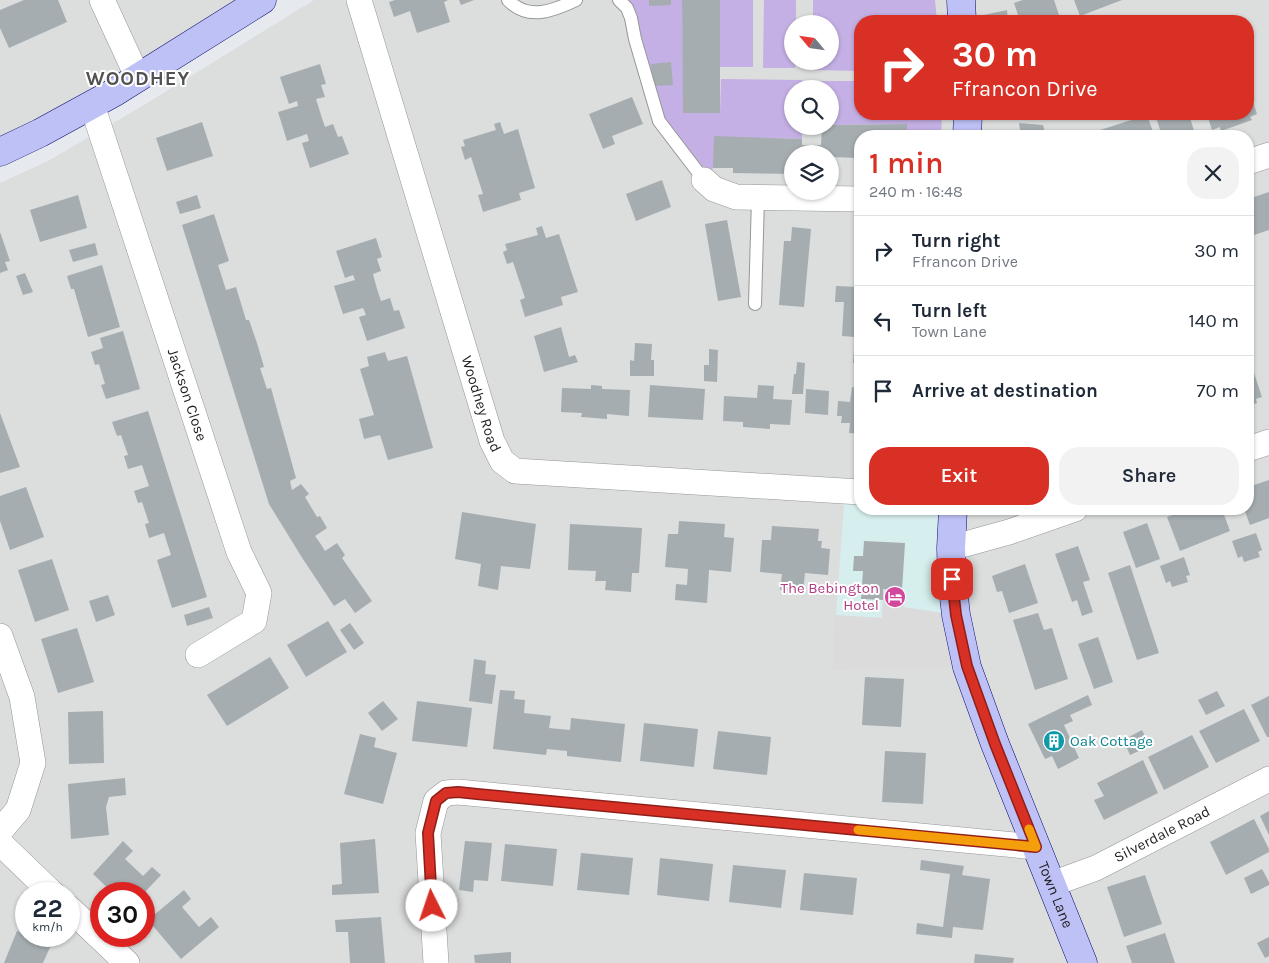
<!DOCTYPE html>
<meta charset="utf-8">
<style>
:root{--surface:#fff;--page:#f2f2f3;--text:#1f2937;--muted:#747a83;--line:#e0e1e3;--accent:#d93025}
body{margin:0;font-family:Karla,sans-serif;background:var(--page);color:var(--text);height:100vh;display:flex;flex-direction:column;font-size:19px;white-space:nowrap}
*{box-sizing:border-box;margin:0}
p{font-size:16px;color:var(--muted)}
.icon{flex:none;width:28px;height:28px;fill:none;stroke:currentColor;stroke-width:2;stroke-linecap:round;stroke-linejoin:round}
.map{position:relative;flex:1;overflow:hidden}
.details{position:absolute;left:854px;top:130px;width:400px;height:385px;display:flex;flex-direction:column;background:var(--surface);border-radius:20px;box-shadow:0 1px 4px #0004}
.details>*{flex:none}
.banner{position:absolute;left:854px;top:15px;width:400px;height:105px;border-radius:20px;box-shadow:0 1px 4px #0004;background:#d93025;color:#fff;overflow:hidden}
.needle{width:32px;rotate:299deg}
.buttons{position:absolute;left:784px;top:15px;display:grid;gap:10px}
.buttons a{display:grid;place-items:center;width:55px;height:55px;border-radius:50%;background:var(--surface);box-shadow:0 1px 4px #0004;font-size:25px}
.speed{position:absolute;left:15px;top:882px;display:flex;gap:10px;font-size:25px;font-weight:700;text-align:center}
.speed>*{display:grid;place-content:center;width:65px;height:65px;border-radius:50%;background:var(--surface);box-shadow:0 1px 4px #0004;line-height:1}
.speed small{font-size:12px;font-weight:400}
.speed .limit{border:8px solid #d22;background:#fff;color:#111}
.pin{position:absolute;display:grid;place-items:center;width:42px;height:42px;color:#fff;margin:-21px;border-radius:10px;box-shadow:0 2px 8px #0006}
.me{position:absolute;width:55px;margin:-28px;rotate:356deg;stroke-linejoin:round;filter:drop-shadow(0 0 4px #0008)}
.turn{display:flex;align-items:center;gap:18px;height:105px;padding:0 15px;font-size:22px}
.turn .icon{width:65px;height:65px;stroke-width:2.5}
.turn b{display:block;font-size:35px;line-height:42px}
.round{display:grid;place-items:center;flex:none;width:52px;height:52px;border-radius:20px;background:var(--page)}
.overview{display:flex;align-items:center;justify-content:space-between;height:85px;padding:0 15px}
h1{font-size:30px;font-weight:600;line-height:38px;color:var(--accent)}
.button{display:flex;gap:10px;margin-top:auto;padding:10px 15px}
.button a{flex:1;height:58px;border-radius:20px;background:var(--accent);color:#fff;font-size:20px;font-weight:600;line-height:58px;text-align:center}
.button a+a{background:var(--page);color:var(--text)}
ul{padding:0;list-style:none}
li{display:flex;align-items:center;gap:15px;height:70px;padding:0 15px;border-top:1px solid var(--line)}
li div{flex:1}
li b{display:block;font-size:19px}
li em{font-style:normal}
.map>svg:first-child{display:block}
</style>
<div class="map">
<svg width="1269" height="963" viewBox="0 0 1269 963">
<rect width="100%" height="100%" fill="#e6eaef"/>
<g fill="#dcdddd" fill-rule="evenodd">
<polygon points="0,0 271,0 0,158"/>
<path d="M314 0H959L961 21H860V114H1248V21H962L961 0H1269V963H0V183L48 161 144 105ZM792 24H830V61H792ZM792 89H830V126H792ZM860 136H1248V509H953L832 669 860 492ZM792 154H830V191H792ZM26 894H69V936H26ZM101 894H144V936H101Z"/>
</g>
<polygon fill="#d6eeed" points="845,491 860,492 860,509 953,509 956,615 832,670"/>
<g fill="#c5b0e5">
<polygon points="619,0 682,0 684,113 720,113 721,79 802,80 802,89 792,89 792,126 802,126 802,139 774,138 713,168 704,180 659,121"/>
<rect x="720" y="0" width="33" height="67"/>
<polygon points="764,0 796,0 796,24 792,24 792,61 796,61 795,68 763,68"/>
<polygon points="813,0 935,0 937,21 860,21 860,71 811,70 811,61 830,61 830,24 813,24"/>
<polygon points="811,81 860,81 860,114 942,114 941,136 907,136 907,124 830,125 830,89 811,89"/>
</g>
<polygon fill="#dbdbdb" points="883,589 902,590 904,607 956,615 967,667 832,670 835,615 882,618"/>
<g fill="#a5adb1">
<polygon points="24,0 58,0 67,22 9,48 0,28 0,10"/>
<polygon points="395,0 448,0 444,2 450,22 417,33 410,11 394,17 389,2"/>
<polygon points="459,0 474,0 461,5"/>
<polygon points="649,0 671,0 671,5 649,6"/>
<polygon points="682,0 720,0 720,113 683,113"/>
<polygon points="1023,0 1054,0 1061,21 1020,21 1014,3"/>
<polygon points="1074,0 1122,0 1080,16"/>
<polygon points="1007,10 1008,21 985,21 984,15"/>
<polygon points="671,62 673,85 653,86 651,64"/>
<polygon points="320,64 326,84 321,85 325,97 316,99 321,115 325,127 333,124 338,137 342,136 349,154 310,168 302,143 309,141 307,134 287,141 283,128 278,112 298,106 297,101 289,104 280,77"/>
<polygon points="1248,87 1257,114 1250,117 1252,120 1221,131 1220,127 1212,130 1207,114 1248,114"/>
<polygon points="632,97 643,124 612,136 615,144 603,149 589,114"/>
<polygon points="1021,114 1049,114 1049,119 1021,118"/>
<polygon points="1155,114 1189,114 1194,131 1178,136 1162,136"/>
<polygon points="1147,115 1153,132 1144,135 1145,136 1099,136 1097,131"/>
<polygon points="202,122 213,156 167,171 156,138"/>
<polygon points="500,122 504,134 518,129 535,188 519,193 521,200 483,212 478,195 483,194 471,157 465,160 461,147 465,146 463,140 496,130 494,124"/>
<polygon points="1019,123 1043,125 1046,136 1021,136"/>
<polygon points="907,124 907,136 860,136 860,158 830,157 830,154 792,154 792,174 733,173 733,168 713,168 714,136 802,139 802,145 821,145 822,126 830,126 830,125"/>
<polygon points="662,180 671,207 636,221 626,194"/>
<polygon points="1269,192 1269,230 1248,237 1248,199"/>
<polygon points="78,195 87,228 40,242 30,210"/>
<polygon points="197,195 201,208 180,214 176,202"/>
<polygon points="214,214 229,261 218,265 226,290 236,287 246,320 249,320 257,343 264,367 260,368 267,389 271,388 296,478 290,481 292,490 301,484 309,494 305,497 317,517 320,516 327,528 315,536 320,543 325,551 337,543 345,555 342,558 372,601 355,613 345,599 334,606 301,556 269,504 182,225"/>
<polygon points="727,220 741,297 718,301 705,224"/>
<polygon points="542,226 546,238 559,234 578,292 561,297 563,305 525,317 520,300 525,298 513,262 507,264 503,252 507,250 505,244 538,235 536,228"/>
<polygon points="792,227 811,229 804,307 779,305 784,241 791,241"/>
<polygon points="0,232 10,261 5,262 8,270 0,273"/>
<polygon points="376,238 382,257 377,259 381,271 373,274 377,289 381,301 390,298 394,311 399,310 405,328 367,341 359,317 366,315 363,308 343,314 339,302 334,286 355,280 353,275 345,278 336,251"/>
<polygon points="95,243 98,255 73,262 69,250"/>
<polygon points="1248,253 1252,264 1248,266"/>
<polygon points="102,265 120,327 88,337 74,289 71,289 67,276"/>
<polygon points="25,273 33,292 23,295 16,276"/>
<polygon points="836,286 860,287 860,363 853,363 855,337 842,336 844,302 835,302"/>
<polygon points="561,327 569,357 575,355 578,362 544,372 534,336"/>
<polygon points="123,331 140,389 106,399 101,385 105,384 99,364 95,365 91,352 103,348 100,338"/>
<polygon points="635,343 652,344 651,360 654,360 654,376 630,376 630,360 634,361"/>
<polygon points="709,349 718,350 717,382 704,381 704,365 709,365"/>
<polygon points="385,352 388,361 407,356 433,448 388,460 380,435 364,439 359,419 374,415 360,369 369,366 367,357"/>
<polygon points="1248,355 1262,397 1256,399 1257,403 1248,406"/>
<polygon points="797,362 805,363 803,394 792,394 794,374 796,374"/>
<polygon points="591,385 602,386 602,389 630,390 629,416 607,414 607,419 595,418 581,417 582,413 561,412 562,388 591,389"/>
<polygon points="650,385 705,389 703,420 648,417"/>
<polygon points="758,385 774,386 773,399 792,400 790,425 770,424 770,429 743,427 743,422 723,421 724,396 757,398"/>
<polygon points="852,387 860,388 860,434 849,433 850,423 841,423 842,416 837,416 838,401 850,402"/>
<polygon points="806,389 829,391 828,415 805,413"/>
<polygon points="148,411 207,597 172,608 157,560 171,555 164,533 149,538 145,524 149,523 142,502 138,503 134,491 149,486 142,465 128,469 124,456 128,455 121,435 117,436 112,422"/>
<polygon points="0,413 20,467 0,473"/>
<polygon points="1269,480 1269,518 1250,525 1244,509 1248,509 1248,487"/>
<polygon points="26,487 44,537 10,550 0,521 0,496"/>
<polygon points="1188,509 1222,509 1230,531 1180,551 1167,517"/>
<polygon points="462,512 536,524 530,569 501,566 498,590 478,586 481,564 455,559"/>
<polygon points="679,521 725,524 724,537 734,538 731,572 709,570 707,603 675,600 676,584 687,585 688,569 665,567 668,534 678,534"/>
<polygon points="1147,523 1160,559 1136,568 1123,532"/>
<polygon points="570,524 642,528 639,573 632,573 631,592 605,590 606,581 595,581 596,571 568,570"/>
<polygon points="772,526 819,529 818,541 822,541 821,548 830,549 828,575 805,573 803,592 780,590 782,574 760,572 762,540 771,540"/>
<polygon points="1256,533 1262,550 1258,552 1260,557 1244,562 1242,556 1238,558 1232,541"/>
<polygon points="864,541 905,543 902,590 883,589 883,600 861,599 863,571 853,571 854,556 863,556"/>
<polygon points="1078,546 1090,580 1083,582 1093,612 1082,616 1077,600 1072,602 1055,554"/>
<polygon points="1184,557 1190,575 1186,576 1188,582 1172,587 1170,581 1166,583 1160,566"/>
<polygon points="52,559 69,610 35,622 18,570"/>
<polygon points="1025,564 1038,603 1009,613 1002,591 997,592 992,576"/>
<polygon points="1130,565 1159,653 1137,660 1108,573"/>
<polygon points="108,595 115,615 96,622 89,601"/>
<polygon points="209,607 213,618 187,626 184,615"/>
<polygon points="1038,613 1044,630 1052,628 1068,679 1035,690 1013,620"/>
<polygon points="328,621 347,652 306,677 287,645"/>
<polygon points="350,623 364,643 354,650 340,630"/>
<polygon points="77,628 94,682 58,693 41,639"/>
<polygon points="1098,637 1113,682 1094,689 1078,644"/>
<polygon points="270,657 289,688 227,726 207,695"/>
<polygon points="474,659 486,661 485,674 496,675 492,704 469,701"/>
<polygon points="865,677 904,679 901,727 862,725"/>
<polygon points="500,690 515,691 514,699 525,700 524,713 551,716 549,728 570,730 571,718 625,724 621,762 567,756 567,751 547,749 546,755 493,749"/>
<polygon points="1217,691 1225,706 1206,715 1198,700"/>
<polygon points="1088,695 1092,705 1070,715 1073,721 1064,725 1079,758 1058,769 1052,756 1045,759 1028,724"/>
<polygon points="1269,696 1269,737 1267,737 1251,705"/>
<polygon points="383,701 398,719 382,731 368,713"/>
<polygon points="417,701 472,708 467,747 412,741"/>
<polygon points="1244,709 1260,741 1216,763 1199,731"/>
<polygon points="103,711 104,763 69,764 68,712"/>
<polygon points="644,723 698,729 694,767 640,761"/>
<polygon points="1142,730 1150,746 1130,755 1123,740"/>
<polygon points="718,731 771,737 767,775 713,769"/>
<polygon points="360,734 376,738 374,747 397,753 383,804 344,794"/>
<polygon points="1192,735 1209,767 1164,790 1148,757"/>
<polygon points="885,751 926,753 923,804 882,802"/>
<polygon points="1143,760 1158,793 1104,820 1094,800 1104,796 1097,783"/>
<polygon points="125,778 126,795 109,797 106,807 109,835 71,839 68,784"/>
<polygon points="1269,811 1269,835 1260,816"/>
<polygon points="1254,819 1269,849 1269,852 1226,875 1210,842"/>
<polygon points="375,839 379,893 332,895 332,885 342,884 340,843"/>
<polygon points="123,841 133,851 125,859 143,876 152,867 161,875 143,894 114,894 93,874"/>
<polygon points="465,841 492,843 488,881 474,880 473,892 459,890"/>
<polygon points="505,844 557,849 553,886 501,881"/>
<polygon points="581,853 633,858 629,895 577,890"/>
<polygon points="660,858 713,864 709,901 657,895"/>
<polygon points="921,860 964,866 962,875 990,879 983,930 953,927 952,938 916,934 917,923 943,927 950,874 920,870"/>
<polygon points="733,865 786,870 781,908 729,902"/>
<polygon points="1262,869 1269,882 1269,885 1251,894 1244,878"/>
<polygon points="804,873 857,878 853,915 800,910"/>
<polygon points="1145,875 1162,924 1124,937 1107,887"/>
<polygon points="184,890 191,899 182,907 199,927 211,917 219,927 181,959 148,920"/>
<polygon points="381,917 385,963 350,963 348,932 336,932 335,920"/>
<polygon points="17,931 26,934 26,936 31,936 51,945 43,963 4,963"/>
<polygon points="1165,933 1175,963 1132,963 1126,946"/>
<polygon points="1269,937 1269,956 1265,958 1257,943"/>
<polygon points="511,952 511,963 475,963 474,955"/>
<polygon points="975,954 1014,958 1013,963 974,963"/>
</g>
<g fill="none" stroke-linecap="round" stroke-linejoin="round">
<g stroke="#969696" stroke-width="14">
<g id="lane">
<path d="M508 0C528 21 553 11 576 0"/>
<polyline points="619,0 627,8 631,18 635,39 659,121 704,180"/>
<polyline points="755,304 758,198"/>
</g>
</g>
<g stroke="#969696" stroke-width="26">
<g id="street">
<polyline points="102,0 138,78"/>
<path id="s1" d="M359 0 492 441 502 461 515 471 860 492"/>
<path id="s2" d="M92 105 239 552 259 593 254 621 198 655"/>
<polyline points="1248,162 1269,155"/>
<polyline points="704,180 714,189 736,197 860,199"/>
<polyline points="1248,449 1269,442"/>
<polyline points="951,548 1009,532 1075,509"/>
<polyline points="0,636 22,697 33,763 18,810 0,831"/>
<polyline points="0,843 53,894"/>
<path id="s3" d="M1052 884 1096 868 1269 779"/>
<polyline points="69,908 127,963"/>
<polyline points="436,963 428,833 436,801 446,793 458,792 1036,847"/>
</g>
</g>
<g stroke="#0d0d6f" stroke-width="29">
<g id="secondary">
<polyline points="961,0 962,21"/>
<polyline points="967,136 968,114"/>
<polyline points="0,152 40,133 115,92 262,0"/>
<path id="s4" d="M953 509 951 548 952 579 956 615 967 667 995 744 1083 963"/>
</g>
</g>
<use href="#lane" stroke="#fff" stroke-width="12"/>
<use href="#street" stroke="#fff" stroke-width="25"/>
<use href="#secondary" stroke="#bec1f5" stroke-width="28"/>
</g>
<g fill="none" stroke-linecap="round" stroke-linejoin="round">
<g stroke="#8d1f18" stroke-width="12">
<polyline id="route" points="432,906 428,833 436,801 446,793 458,792 477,794 1036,847 995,744 967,666 956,615 952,579"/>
</g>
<use href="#route" stroke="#d93025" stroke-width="9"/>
<polyline stroke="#f59e0b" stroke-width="9" points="858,830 1036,847 1029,829"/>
</g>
<defs>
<g id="hotel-disc" transform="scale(1.125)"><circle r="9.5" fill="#d1479c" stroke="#fff"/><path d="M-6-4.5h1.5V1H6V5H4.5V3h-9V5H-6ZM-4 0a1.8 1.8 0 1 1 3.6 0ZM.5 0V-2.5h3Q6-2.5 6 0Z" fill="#fff"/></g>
<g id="building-disc" transform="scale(1.125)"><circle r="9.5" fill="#0f9aa8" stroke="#fff"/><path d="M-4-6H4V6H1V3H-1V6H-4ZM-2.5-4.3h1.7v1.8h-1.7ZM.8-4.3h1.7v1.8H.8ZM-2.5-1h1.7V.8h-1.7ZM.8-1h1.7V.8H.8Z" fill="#fff"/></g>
</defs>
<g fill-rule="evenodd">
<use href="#hotel-disc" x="895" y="597"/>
<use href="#building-disc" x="1054" y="741"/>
</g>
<g text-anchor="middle" stroke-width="4" stroke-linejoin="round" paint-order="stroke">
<g font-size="15" fill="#1f1f1f" stroke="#fff">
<text dy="5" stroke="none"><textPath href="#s2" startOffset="305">Jackson Close</textPath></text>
<text dy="5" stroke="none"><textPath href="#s1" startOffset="422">Woodhey Road</textPath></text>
<text dy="5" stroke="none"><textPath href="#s3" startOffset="121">Silverdale Road</textPath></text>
<text dy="5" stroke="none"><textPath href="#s4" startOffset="404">Town Lane</textPath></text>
</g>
<g font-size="15" fill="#b23c85" stroke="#fff" text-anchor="end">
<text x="879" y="593">The Bebington<tspan x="879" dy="17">Hotel</tspan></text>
</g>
<g font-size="15" fill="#0d838f" stroke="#fff" text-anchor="start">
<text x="1070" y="746">Oak Cottage</text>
</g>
<g font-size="20" font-weight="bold" letter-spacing="1" fill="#525252" stroke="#fff">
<text x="138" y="85">WOODHEY</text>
</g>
</g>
</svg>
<div class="buttons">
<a><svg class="needle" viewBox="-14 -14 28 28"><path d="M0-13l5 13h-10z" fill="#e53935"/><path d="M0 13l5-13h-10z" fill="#747a83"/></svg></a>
<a><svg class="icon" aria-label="search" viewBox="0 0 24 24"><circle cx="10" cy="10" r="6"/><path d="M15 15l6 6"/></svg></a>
<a><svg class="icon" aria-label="layers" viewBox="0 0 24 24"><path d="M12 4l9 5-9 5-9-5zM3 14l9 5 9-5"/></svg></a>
</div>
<div class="speed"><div>22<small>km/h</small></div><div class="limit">30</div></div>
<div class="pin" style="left:952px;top:579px;background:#d93025"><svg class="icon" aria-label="arrive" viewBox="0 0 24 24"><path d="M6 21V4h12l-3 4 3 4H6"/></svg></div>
<svg class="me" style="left:432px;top:906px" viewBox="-20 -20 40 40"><circle r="19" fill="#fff"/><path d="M0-13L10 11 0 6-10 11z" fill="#d93025"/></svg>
<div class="banner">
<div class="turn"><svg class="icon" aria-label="right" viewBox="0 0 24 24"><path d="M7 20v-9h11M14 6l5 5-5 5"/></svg><div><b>30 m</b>Ffrancon Drive</div></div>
</div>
<section class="details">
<div class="overview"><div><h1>1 min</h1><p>240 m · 16:48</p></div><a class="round"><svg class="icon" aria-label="close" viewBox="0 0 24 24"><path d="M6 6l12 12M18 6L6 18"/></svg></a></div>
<ul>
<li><svg class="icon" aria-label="right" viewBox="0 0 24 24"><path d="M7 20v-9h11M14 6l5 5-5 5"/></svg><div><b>Turn right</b><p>Ffrancon Drive</p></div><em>30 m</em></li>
<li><svg class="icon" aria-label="left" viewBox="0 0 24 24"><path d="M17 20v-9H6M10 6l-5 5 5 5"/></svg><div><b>Turn left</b><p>Town Lane</p></div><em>140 m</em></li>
<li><svg class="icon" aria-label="arrive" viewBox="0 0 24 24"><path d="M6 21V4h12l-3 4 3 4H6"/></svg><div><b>Arrive at destination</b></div><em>70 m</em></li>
</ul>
<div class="button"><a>Exit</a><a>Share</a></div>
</section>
</div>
